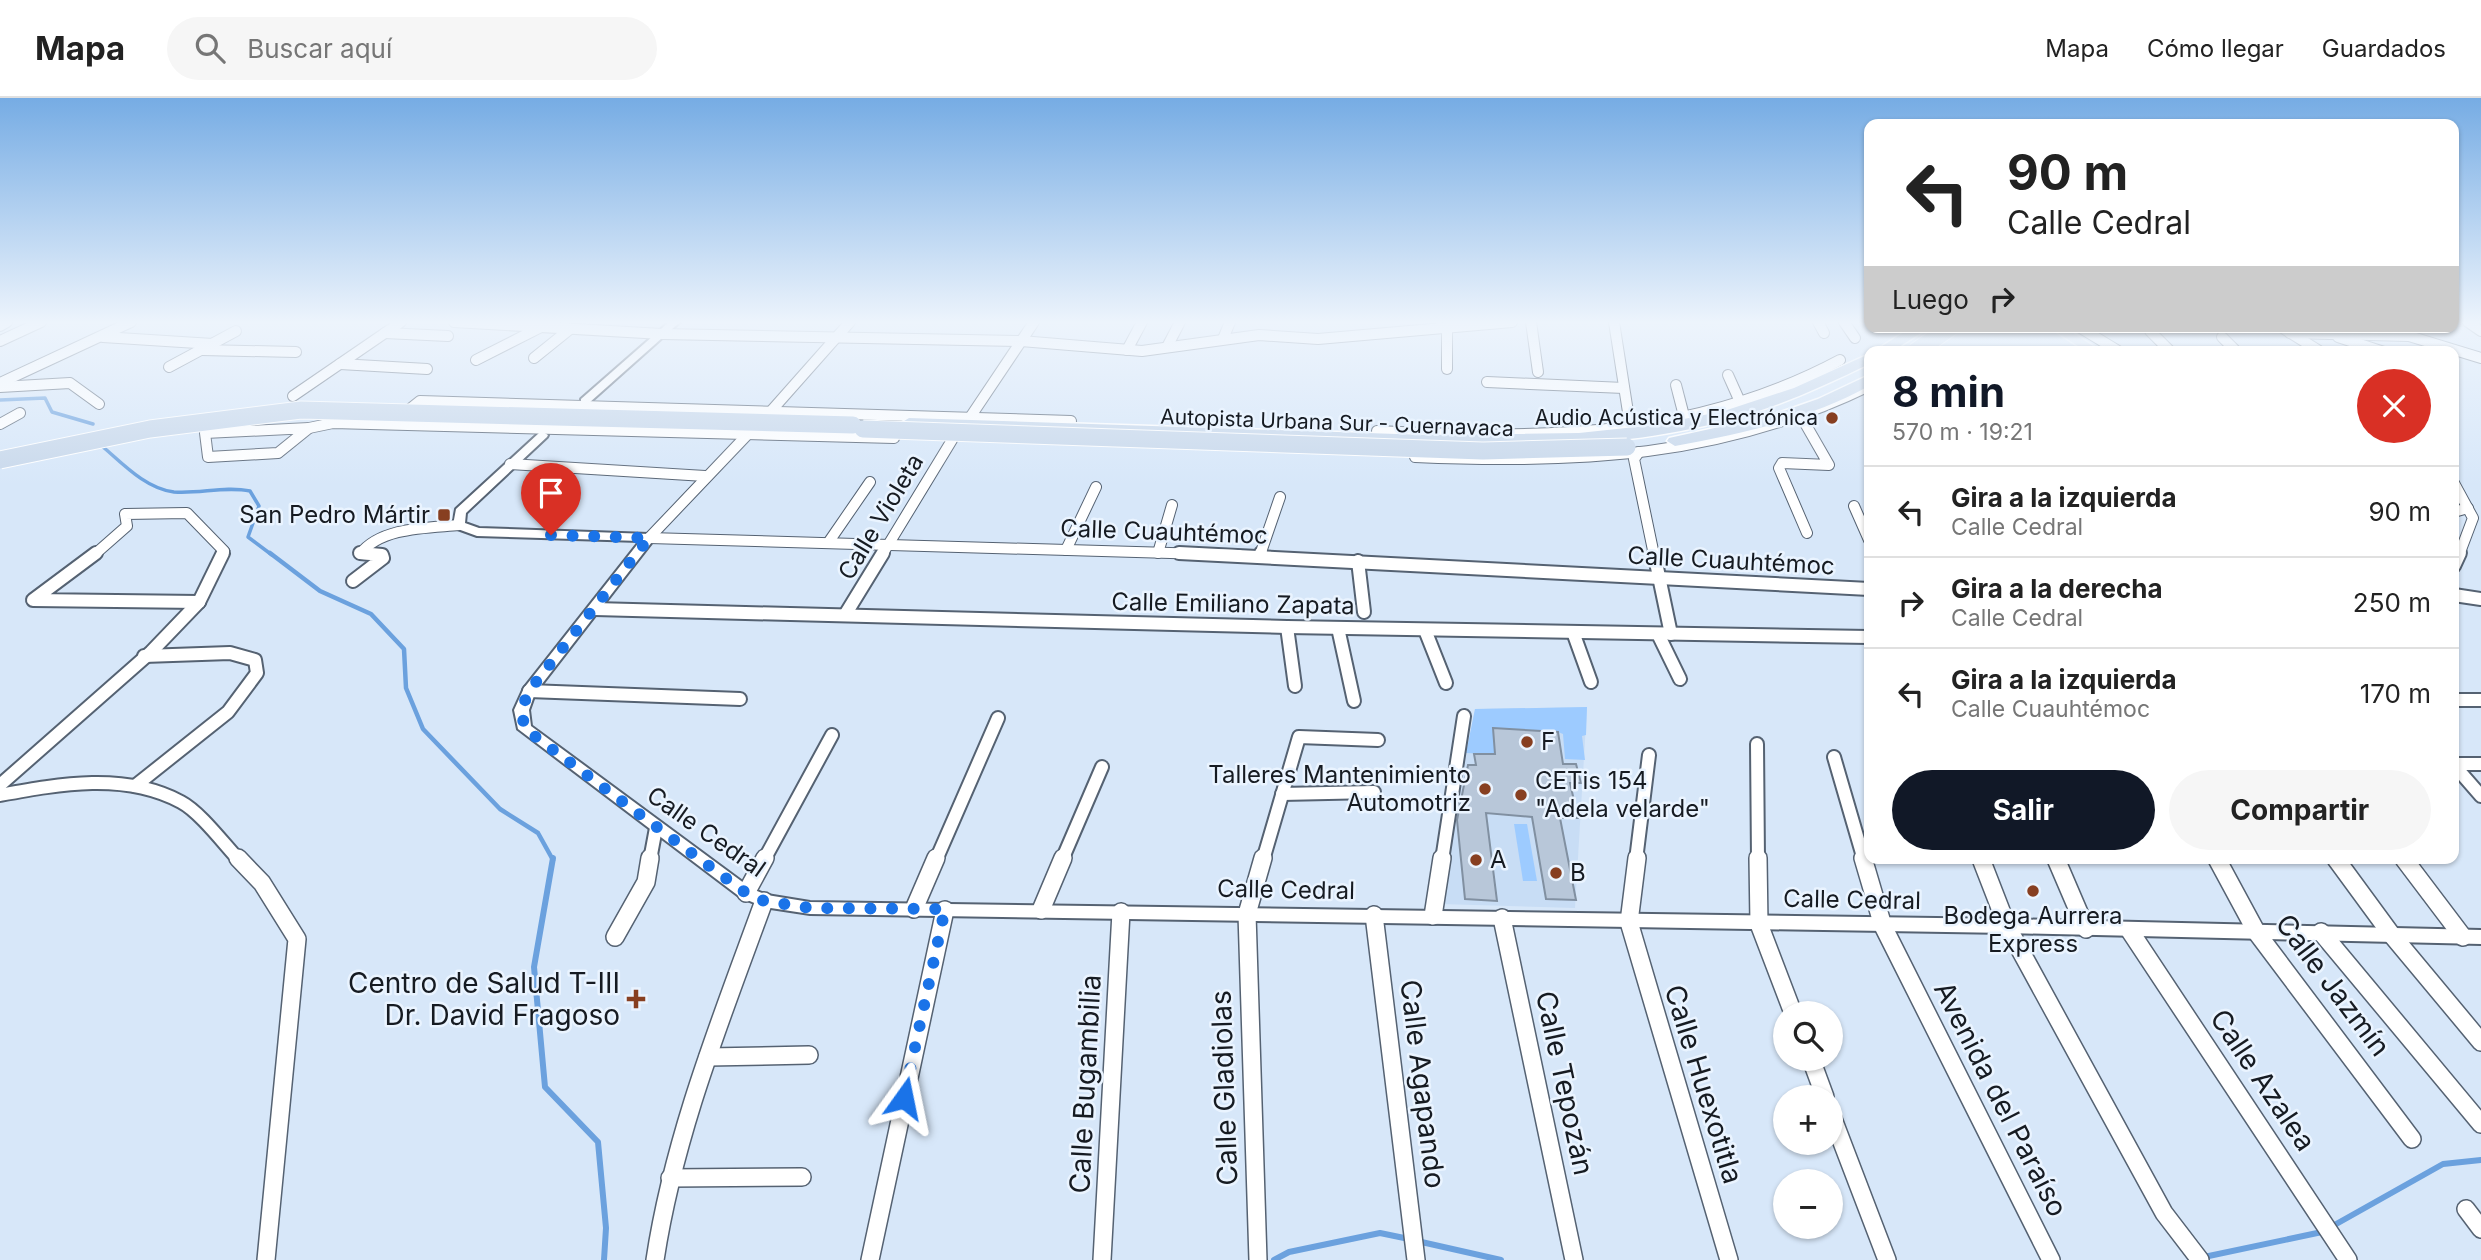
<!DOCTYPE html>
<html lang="es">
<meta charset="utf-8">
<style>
:root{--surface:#fff;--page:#f6f6f6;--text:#222;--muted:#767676;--line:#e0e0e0;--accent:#111827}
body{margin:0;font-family:Inter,sans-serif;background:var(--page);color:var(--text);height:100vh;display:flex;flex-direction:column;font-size:26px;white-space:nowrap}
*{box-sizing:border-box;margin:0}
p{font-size:23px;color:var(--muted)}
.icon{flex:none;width:38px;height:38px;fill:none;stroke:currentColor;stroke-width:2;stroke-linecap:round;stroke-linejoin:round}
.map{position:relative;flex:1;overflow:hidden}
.details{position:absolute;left:1864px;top:248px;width:595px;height:518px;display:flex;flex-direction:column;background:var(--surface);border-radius:14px;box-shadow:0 2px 5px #0004}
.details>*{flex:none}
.hud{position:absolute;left:1864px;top:21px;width:595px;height:214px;border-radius:14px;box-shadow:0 2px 5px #0004;background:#fff;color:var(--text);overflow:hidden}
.controls{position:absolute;left:1773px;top:903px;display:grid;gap:14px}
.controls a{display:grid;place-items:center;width:70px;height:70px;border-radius:50%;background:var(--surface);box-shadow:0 2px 5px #0004;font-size:35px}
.pin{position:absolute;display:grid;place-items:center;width:60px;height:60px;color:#fff;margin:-72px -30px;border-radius:50% 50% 50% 0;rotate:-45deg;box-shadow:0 0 7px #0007}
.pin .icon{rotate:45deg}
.me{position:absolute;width:77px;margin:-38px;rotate:12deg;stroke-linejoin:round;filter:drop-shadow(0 0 5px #0008)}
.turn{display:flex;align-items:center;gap:24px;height:147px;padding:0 28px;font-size:32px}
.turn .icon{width:91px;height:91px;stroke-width:2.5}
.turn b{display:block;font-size:49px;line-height:60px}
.then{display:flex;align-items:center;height:66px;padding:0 28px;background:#0003;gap:14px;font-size:26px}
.round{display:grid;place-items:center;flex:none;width:74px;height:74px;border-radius:37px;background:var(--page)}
.overview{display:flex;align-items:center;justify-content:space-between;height:119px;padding:0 28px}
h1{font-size:42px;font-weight:700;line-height:52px;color:var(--accent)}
.button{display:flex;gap:14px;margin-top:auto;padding:14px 28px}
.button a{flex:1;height:80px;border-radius:42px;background:var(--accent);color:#fff;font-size:28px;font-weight:700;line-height:80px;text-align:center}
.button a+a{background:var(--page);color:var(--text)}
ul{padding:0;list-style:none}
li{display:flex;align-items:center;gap:21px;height:91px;padding:0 28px;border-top:2px solid var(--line)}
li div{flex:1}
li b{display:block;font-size:26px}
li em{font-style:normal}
header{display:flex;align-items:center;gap:42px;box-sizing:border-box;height:98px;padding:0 35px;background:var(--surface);border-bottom:2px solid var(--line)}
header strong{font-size:33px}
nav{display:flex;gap:38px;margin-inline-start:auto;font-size:24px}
.search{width:490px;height:63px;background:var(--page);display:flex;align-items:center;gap:18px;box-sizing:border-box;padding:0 24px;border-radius:38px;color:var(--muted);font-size:26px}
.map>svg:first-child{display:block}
</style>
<header>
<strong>Mapa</strong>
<div class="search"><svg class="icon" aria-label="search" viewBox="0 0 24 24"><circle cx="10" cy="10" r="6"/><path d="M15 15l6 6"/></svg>Buscar aquí</div>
<nav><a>Mapa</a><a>Cómo llegar</a><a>Guardados</a></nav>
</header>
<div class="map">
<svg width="2481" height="1162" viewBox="0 0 2481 1162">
<rect width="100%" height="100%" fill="#d7e7f9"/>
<polygon fill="#c8ddf5" points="1587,609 1575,810 1439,806 1475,611"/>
<g fill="#9dcbff">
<polygon points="1587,609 1586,637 1582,638 1585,662 1565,661 1563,636 1558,634 1493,630 1495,656 1466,655 1475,611"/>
<polygon points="1514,726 1527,726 1537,783 1523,783"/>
</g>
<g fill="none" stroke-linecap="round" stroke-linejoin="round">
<g stroke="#6ba1de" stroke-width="3.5">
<polyline points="0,302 45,300 52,314 93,326"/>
<path d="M102 348C122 365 146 391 174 394 200 396 224 388 250 393L259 408 248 439 272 457"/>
</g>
<polyline stroke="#6ba1de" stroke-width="4.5" points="270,455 320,493 371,516 404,551 406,590 423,631 500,711 538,735 553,762"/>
<g stroke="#6ba1de" stroke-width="6">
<polyline points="553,760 534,869 545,989 598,1044 606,1130 604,1162"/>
<polyline points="1417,1143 1501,1162"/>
<polyline points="2204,1159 2322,1134 2443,1066 2481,1062"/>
<polyline points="1274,1162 1289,1154 1380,1135 1409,1141"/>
</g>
</g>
<polygon fill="#b8c7d9" stroke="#8190a1" stroke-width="2" points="1493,630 1558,634 1563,666 1576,666 1581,685 1570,685 1578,720 1560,720 1576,802 1546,801 1532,719 1486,715 1497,803 1465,801 1457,722 1468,667 1476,667 1474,656 1495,656"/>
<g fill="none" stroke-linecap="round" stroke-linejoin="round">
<g stroke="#556272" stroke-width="12">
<g id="minor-far2">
<polyline points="454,224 662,236 1021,243 1142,253 1259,237 1318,241 1512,224"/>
<polyline points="1531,224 1538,274"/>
<polyline points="1614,224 1630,327"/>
<polyline points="1818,224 1824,235"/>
<polyline points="1844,224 1855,240"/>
<polyline points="2468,224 2481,233"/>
<polyline points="0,228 7,224"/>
<polyline points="2079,229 2120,254"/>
<polyline points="2281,229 2321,254"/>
<polyline points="1447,230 1447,271"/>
<polyline points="2150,233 2171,254"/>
<polyline points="385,235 448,238"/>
<polyline points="2290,235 2409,238 2481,260"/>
<polyline points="103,239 213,246"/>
<polyline points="2222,239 2237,254"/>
<polyline points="2338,239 2384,254"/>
<polyline points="1223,241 1230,224"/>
<polyline points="0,243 41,224"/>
<polyline points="1167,249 1180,224"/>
<polyline points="202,252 296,254"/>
<polyline points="1127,252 1142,224"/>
<polyline points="534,260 570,231"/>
<polyline points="476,262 541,229"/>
<polyline points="340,266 427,271"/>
<polyline points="169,269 236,233"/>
<polyline points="1728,277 1741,306"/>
<polyline points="1487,284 1624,290"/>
<polyline points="0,285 131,224"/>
<polyline points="1676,287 1684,318"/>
<polyline points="0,289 70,285 99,306"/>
<polyline points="293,298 401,224"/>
<polyline points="410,311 420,303 1071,323"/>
<polyline points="772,312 850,224"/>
<polyline points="971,318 1034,224"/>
<polyline points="1802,320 1829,367 1782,365 1779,370 1807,435"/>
<polyline points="0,326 20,315"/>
<polygon points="309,330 278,355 208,359 205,335"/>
<polyline points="309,330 333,325 894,340"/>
<path d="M1377 333C1541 341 1692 341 1840 262"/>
<polyline points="1639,354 1634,361 1654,457"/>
<path d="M1415 359C1577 366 1721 360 1869 288"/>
<polyline points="510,366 705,378"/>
<polyline points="2454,385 2473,420 2459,457"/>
<polyline points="1854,408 1869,442"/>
<polyline points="2454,414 2468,410"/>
<polyline points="649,440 1239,457"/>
<polyline points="649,440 748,336"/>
<polyline points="828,445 870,384"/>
<polyline points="1066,452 1096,389"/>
<polyline points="1158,455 1172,407"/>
<polyline points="94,457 127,428 125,416 187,415 224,453 222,457"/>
<path d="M382 457 360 456C381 429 427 430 459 427"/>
<polyline points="882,457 952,342"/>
<polyline points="1260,457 1280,399"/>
</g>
</g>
<g stroke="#556272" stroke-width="16">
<g id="minor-far1">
<polyline points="96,455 33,502 199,504"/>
<polyline points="1179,455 1869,491"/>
<polyline points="1654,455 1671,536"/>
<polyline points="1260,458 1261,455"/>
<polyline points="1358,463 1364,514"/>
<polyline points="2454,468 2460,455"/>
<polyline points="353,483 383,460 382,457 360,455"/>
<polyline points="2454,497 2481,501"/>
<polyline points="199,504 223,455"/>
<polyline points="595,511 1287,529 1869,539"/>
<polyline points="845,517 883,455"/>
<polyline points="1287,529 1295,588"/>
<polyline points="1338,530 1354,603"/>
<polyline points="1425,532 1446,585"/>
<polyline points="1573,534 1591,584"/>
<polyline points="1658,536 1680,581"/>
<polyline points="529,593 740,601"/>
<polyline points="2454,602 2481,602"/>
<polyline points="1757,646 1758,762"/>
<polyline points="1834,659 1864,762"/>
<polyline points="2454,666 2481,666"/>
<polyline points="2454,667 2481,698"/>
<polyline points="0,687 151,554 199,504"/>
<polyline points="135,688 228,614 257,575 255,562 230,555 144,558"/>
<polyline points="1282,696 1374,694"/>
<path d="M0 697C60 686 125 674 181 704 200 714 224 746 239 762"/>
<polyline points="650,762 656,730"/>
<polyline points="764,762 832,637"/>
<polyline points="936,762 998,620"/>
<polyline points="1062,762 1102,669"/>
<polyline points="1263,762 1299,639 1378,642"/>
<polyline points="1442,762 1464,618"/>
<polyline points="1636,762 1649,657"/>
</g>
</g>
<g stroke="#556272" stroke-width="20">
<g id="minor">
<polyline points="238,760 262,785 297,841 266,1162"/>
<polyline points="1637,760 1629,824 1729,1162"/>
<polyline points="1758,760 1759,826 1793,915"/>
<polyline points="1863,760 1883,828 2051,1162"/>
<polyline points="1981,761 2007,828 2164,1115 2200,1162"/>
<polyline points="2056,761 2086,831"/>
<polyline points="2217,761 2257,835 2412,1041"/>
<polyline points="2336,761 2391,836 2481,944"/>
<polyline points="2404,761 2463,839"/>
<polyline points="746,795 765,760"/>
<polyline points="914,811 936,760"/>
<polyline points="1041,812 1063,760"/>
<polyline points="1374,817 1416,1162"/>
<polyline points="1433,818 1442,760"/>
<polyline points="1502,820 1574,1162"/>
<polyline points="2130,833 2348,1162"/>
<polyline points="2321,834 2481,1026"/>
<polyline points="615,839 646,784 650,760"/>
<polyline points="708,959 809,957"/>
<polyline points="1811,961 1825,999"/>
<polyline points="1830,1013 1887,1162"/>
<polyline points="670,1080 802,1079"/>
<polyline points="2466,1111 2481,1131"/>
<path d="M655 1162C674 1037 721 921 764 803"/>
<polyline points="870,1162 945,812"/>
<polyline points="1102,1162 1121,814"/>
<polyline points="1258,1162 1247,816 1263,760"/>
</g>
</g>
<g stroke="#556272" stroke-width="4">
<g id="tertiary">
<polygon points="669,224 680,224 589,305 581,305 581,301"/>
<polygon points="543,334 548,337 547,339 466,415 465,425 479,430 649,436 655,440 535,595 529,612 531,628 752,791 767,797 810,804 2007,821 2481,832 2481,846 2007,835 810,816 764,809 740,799 518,631 514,612 524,590 640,443 477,438 455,430 453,427 456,411 539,335"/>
</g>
</g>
<g stroke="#fff" stroke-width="3">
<polygon id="primary" points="2049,229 2064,229 2102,254 2087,254"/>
</g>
<g stroke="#fff" stroke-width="3">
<g id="motorway">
<polygon points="1912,229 1930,229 1891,254 1873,254"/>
<path d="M1869 256V266C1824 288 1780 308 1732 321 1584 362 1425 347 1274 341 1152 336 1031 333 909 330L901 325 909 320 1427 337 1579 335 1654 327 1724 313 1794 290Z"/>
<path d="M1869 277V288C1809 321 1742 336 1675 348L1667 343 1669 340 1769 318 1818 301Z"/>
</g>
</g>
<use href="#minor-far2" stroke="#fff" stroke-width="10"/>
<use href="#minor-far1" stroke="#fff" stroke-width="12"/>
<use href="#minor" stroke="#fff" stroke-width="17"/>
<use href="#tertiary" fill="#fff" fill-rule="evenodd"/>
<use href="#primary" fill="#dee8f3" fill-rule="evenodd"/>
<use href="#motorway" fill="#c8d8eb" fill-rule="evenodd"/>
<g stroke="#fff" stroke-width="19" stroke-linecap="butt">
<g id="motorway-bridge">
<polyline points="1915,254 1951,229"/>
<polyline points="863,331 1483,353 1627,349"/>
<polyline points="0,362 150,331 301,312 853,327"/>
</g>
</g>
<use href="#motorway-bridge" stroke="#c8d8eb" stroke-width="17"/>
</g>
<linearGradient id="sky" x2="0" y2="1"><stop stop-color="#76ace4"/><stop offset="0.58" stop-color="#edf4fc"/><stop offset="1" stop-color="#edf4fc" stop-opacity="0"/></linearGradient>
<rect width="2481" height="387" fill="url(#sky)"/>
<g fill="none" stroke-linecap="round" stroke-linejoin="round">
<polyline stroke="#1a73e8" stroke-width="12" stroke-dasharray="0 21.6" points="551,437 649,440 529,593 521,612 525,631 701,762 746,795 764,803 810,810 945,811 904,1000"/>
</g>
<g fill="#873f21" stroke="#eaf4ff" stroke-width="2.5">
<circle cx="1832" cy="320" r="7"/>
<rect x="437" y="410" width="14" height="14" rx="3.5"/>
<circle cx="1527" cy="644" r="7"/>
<circle cx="1485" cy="691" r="7"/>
<circle cx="1521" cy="697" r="7"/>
<circle cx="1476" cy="762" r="7"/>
<circle cx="1556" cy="775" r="7"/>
<circle cx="2033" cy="793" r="7"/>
<path d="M632.5 890.5h7v7h7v7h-7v7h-7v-7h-7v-7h7z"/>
</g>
<g text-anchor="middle" stroke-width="5" stroke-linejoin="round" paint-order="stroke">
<g font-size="21" fill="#161b22" stroke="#eaf4ff" text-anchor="end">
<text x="1818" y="327">Audio Acústica y Electrónica</text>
</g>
<g font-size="21" fill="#161b22" stroke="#eaf4ff">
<text transform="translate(1337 325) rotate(2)" y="7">Autopista Urbana Sur - Cuernavaca</text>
</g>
<g font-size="24" fill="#161b22" stroke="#eaf4ff" text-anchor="start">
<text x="430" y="425" text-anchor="end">San Pedro Mártir</text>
<text x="1541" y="652">F</text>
<text x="1471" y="685" text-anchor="end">Talleres Mantenimiento<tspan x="1471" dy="28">Automotriz</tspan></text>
<text x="1535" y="691">CETis 154<tspan x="1535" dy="28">"Adela velarde"</tspan></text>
<text x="1490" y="770">A</text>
<text x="1570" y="783">B</text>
<text x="2033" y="826" text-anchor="middle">Bodega Aurrera<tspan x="2033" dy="28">Express</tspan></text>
</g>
<g font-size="24" fill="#161b22" stroke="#eaf4ff">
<text transform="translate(881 419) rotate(-59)" y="8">Calle Violeta</text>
<text transform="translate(1164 434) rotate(2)" y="8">Calle Cuauhtémoc</text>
<text transform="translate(1731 463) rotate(3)" y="8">Calle Cuauhtémoc</text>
<text transform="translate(1233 506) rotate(1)" y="8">Calle Emiliano Zapata</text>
<text transform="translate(706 734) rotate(35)" y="8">Calle Cedral</text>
<text transform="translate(1286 792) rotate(1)" y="8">Calle Cedral</text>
<text transform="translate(1852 802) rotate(1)" y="8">Calle Cedral</text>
</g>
<g font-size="28" fill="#161b22" stroke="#eaf4ff" text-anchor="end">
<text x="620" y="895">Centro de Salud T-III<tspan x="620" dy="32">Dr. David Fragoso</tspan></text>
</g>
<g font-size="28" fill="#161b22" stroke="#eaf4ff">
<text transform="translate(2333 887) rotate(53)" y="10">Calle Jazmín</text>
<text transform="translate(2263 982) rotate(56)" y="10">Calle Azalea</text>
<text transform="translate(1565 985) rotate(78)" y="10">Calle Tepozán</text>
<text transform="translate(1085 986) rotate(-87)" y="10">Calle Bugambilia</text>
<text transform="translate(1423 986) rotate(83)" y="10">Calle Agapando</text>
<text transform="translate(1704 986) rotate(73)" y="10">Calle Huexotitla</text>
<text transform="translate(1224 990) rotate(-92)" y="10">Calle Gladiolas</text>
<text transform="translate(2001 1001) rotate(63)" y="10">Avenida del Paraíso</text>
</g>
</g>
</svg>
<div class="controls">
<a><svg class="icon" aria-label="search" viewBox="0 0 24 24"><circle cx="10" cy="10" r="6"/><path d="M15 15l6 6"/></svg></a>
<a>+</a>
<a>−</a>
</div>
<div class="pin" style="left:551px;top:437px;background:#d93025"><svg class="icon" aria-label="arrive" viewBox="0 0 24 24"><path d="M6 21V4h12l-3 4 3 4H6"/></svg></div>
<svg class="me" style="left:904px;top:1000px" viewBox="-20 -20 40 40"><path d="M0-17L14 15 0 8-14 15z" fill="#1a73e8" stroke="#fff" stroke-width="4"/></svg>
<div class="hud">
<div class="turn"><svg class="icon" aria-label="left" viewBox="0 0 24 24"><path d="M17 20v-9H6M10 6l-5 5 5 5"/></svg><div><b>90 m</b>Calle Cedral</div></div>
<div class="then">Luego<svg class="icon" aria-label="right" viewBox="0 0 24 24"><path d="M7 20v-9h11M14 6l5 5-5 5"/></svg></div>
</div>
<section class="details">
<div class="overview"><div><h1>8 min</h1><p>570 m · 19:21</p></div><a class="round" style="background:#d93025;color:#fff"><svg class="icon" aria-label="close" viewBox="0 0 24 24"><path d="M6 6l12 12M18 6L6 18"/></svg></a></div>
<ul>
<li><svg class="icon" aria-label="left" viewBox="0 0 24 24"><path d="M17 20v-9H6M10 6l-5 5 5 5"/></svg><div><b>Gira a la izquierda</b><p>Calle Cedral</p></div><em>90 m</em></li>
<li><svg class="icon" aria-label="right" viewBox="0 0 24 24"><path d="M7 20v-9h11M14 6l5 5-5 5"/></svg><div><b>Gira a la derecha</b><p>Calle Cedral</p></div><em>250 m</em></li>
<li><svg class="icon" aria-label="left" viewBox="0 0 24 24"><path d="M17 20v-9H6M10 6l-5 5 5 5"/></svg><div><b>Gira a la izquierda</b><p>Calle Cuauhtémoc</p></div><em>170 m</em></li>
</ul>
<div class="button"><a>Salir</a><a>Compartir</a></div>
</section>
</div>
